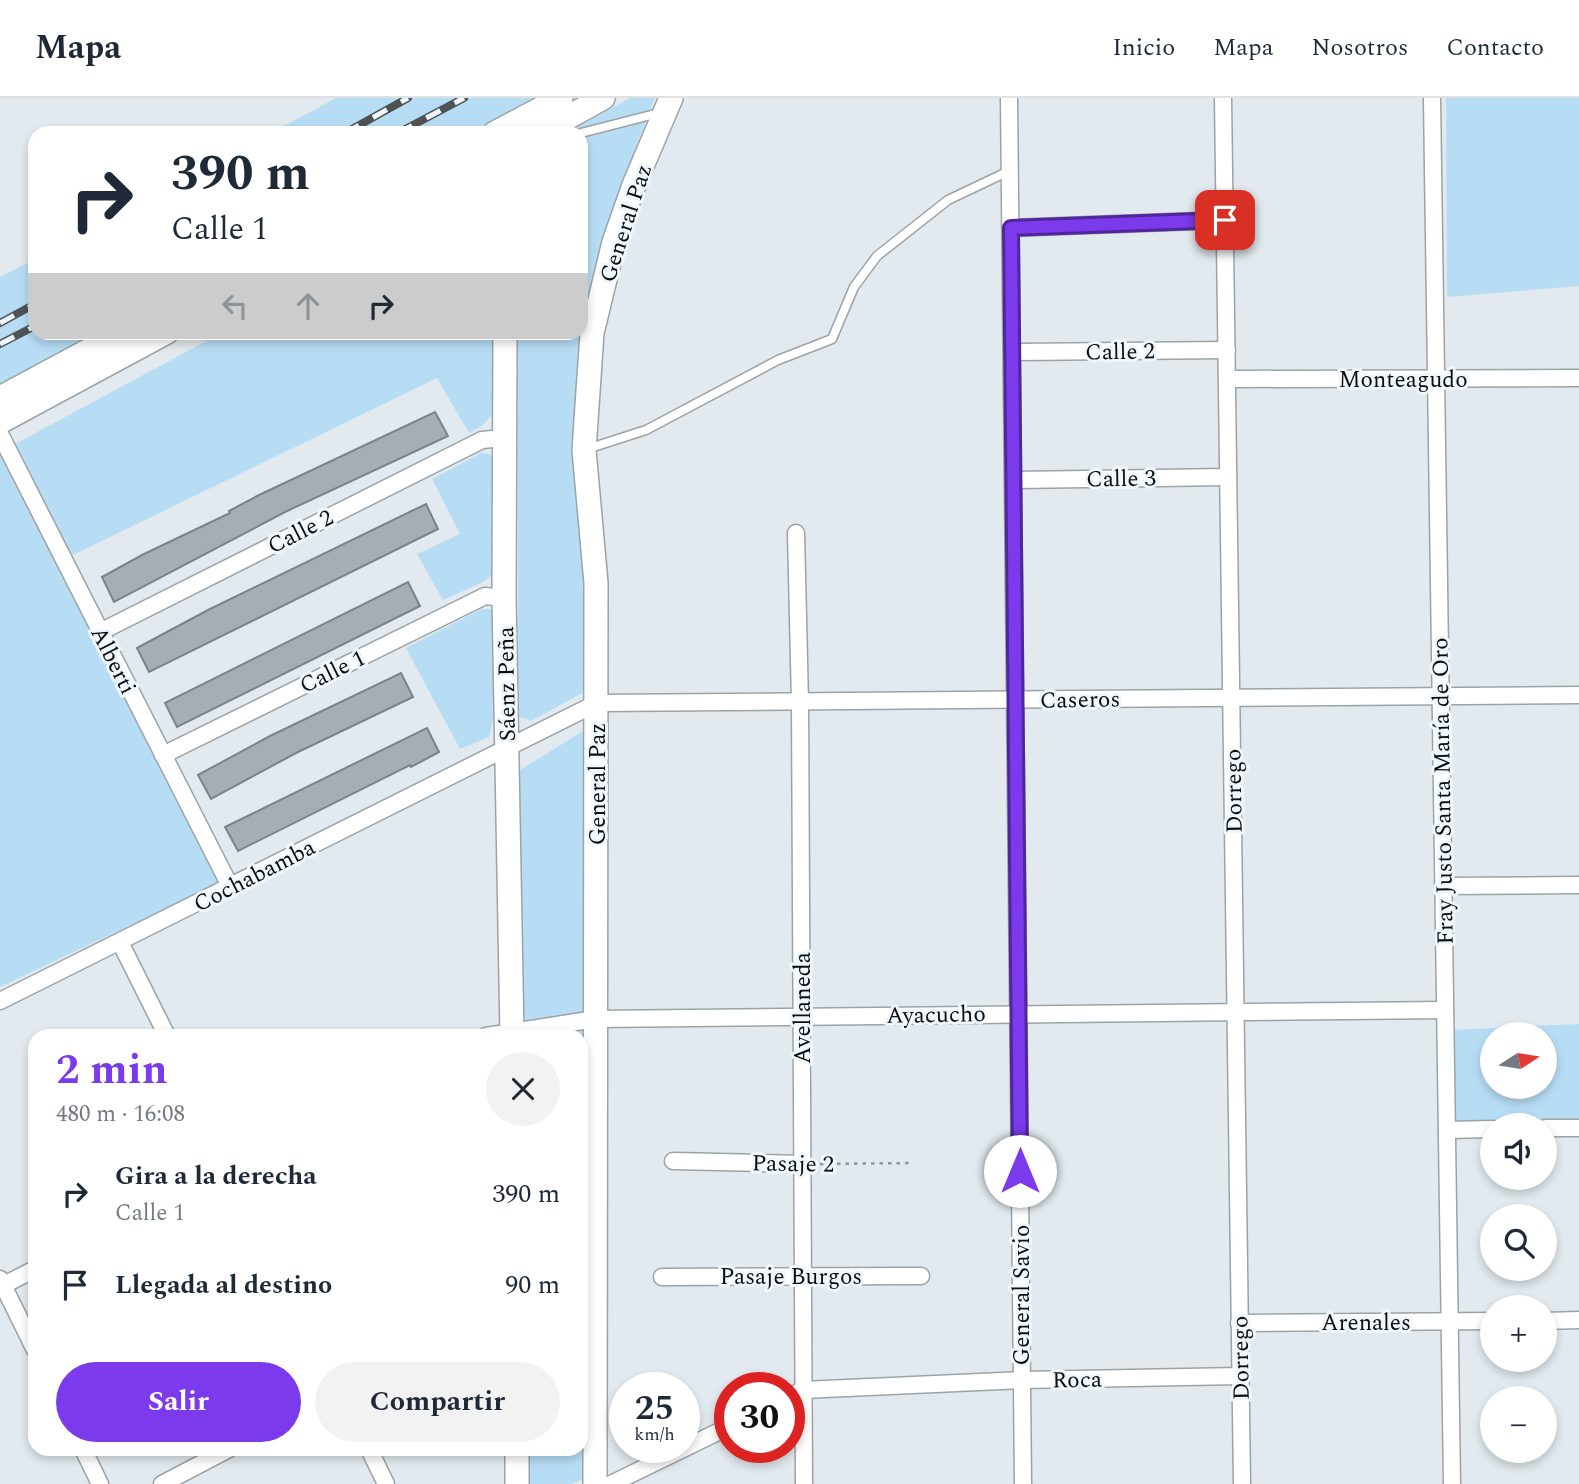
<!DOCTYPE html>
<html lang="es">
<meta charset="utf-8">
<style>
:root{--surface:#fff;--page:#f2f2f3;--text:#1f2937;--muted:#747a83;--line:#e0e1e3;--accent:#7c3aed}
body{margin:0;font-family:Spectral,serif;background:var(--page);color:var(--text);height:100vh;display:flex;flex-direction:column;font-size:26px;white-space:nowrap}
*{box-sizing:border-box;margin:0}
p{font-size:23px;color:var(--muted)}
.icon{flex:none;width:38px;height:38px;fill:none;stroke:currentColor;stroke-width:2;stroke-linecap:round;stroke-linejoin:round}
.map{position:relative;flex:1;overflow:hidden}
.details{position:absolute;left:28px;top:931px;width:560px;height:427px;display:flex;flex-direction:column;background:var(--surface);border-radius:21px;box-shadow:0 4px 10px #0003}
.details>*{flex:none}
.top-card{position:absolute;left:28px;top:28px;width:560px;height:214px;border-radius:21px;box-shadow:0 4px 10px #0003;background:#fff;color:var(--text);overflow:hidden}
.needle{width:46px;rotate:78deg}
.buttons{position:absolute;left:1480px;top:924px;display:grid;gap:14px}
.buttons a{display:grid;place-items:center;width:77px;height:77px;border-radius:50%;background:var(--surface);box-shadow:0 4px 10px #0003;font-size:35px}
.speed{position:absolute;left:609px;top:1274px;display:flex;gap:14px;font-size:35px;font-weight:700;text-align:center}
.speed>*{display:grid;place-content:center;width:91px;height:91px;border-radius:50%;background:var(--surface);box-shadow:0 4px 10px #0003;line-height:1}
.speed small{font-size:18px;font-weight:400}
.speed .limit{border:10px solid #d22;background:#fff;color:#111}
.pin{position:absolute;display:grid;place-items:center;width:60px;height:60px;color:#fff;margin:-30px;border-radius:14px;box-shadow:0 4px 10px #0006}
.me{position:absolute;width:77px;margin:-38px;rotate:0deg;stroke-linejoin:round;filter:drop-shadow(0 0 5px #0008)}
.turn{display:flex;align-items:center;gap:24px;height:147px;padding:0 28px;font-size:32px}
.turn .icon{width:91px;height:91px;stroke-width:2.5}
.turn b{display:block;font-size:49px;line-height:60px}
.lanes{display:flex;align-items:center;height:66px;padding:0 28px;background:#0003;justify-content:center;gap:35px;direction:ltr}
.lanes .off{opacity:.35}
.round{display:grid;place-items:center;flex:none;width:74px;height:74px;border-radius:37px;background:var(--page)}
.headline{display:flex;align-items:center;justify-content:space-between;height:119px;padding:0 28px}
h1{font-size:42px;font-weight:700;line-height:52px;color:var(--accent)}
.action{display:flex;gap:14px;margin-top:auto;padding:14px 28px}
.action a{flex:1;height:80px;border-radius:42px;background:var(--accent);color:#fff;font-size:28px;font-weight:700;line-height:80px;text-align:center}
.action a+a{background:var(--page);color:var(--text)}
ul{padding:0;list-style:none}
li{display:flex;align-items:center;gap:21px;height:91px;padding:0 28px}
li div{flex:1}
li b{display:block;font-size:26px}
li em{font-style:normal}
header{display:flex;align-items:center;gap:42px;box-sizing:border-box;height:98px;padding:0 35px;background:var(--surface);border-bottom:2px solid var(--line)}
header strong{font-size:33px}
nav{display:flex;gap:38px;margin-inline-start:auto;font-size:24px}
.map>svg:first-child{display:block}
</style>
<header>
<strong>Mapa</strong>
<nav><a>Inicio</a><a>Mapa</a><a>Nosotros</a><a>Contacto</a></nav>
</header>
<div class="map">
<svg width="1579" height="1386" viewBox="0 0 1579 1386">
<rect width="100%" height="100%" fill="#e2eaef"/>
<g fill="#b7ddf5" fill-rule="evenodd">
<polygon points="336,0 561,0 495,35 271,35"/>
<polygon points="630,0 655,0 610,116 584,233 588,592 531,623 518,618 518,235 581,234 581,35 567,35"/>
<polygon points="1446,0 1579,0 1579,188 1447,199"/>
<polygon points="35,161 35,234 123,235 0,300 0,179"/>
<polygon points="223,234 493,235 493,315 483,327 469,335 437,280 71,458 15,346"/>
<polygon points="0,354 219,785 0,889"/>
<polygon points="481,355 490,356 493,362 493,476 483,484 443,502 417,456 460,436 432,381"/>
<polygon points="482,511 493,511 494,617 489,639 460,651 406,550"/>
<polygon points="588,630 586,1379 572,1386 527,1386 526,1351 581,1351 581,938 519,938 515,675"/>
<path d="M1579 926V1025L1453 1029 1451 932ZM1493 936H1545V989H1493Z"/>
</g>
<g fill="#a7aeb3" stroke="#7c8387" stroke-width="2">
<polygon points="435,314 448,338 285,414 114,504 102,479 142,457 230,415 229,413 257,398"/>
<polygon points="426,406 438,431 149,574 137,550 208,512"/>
<polygon points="408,484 420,508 177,629 165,605"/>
<polygon points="401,575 413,599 296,655 211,701 198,677 270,638"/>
<polygon points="427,630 439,654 411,669 410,667 238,753 225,729"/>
</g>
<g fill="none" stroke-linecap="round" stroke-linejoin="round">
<g stroke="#9ca3a7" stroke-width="11">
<g id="lane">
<polyline points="581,35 659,15"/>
<polyline points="587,351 646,332 778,262 832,241 854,189 877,158 948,102 1009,73"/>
</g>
</g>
<g stroke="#9ca3a7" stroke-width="19">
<g id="street">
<polyline points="1009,0 1023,1386"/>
<polyline points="1223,0 1242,1386"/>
<polyline points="1432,0 1452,1386"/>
<polyline points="1011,130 1225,122"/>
<polyline points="1013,254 1227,252"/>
<polyline points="1227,281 1579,280"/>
<polyline points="0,336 230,788"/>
<polyline points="1014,382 1228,379"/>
<polyline points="796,435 800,605 804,1386"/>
<polyline points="100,534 482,342 503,340"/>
<polyline points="163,657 485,498 504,500"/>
<polyline points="1443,788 1579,787"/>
<polyline points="120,844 167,938"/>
<polyline points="0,903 597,605 1579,597"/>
<polyline points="486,938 595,921 1445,912"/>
<polyline points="1545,1030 1579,1030"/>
<polyline points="1447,1032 1493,1031"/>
<polyline points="673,1063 802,1066"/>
<polyline points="662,1179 921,1178"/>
<polyline points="0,1181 35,1252"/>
<polyline points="0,1189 35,1171"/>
<polyline points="1545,1223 1579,1222"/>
<polyline points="1239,1225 1493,1223"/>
<polyline points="789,1299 803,1292 1022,1282 1240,1278"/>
<polyline points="83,1351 100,1386"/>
<polyline points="369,1351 386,1386"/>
<polyline points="162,1386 229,1351"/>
<polyline points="611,1386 730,1328"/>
</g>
</g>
<g stroke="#9ca3a7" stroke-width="26">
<g id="secondary">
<polyline points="495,35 561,0"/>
<polyline points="540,35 603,0"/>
<polyline points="505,234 504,500 512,938"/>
<polyline points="0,300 123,234"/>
<polyline points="0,324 167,234"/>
<polyline points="517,1351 517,1386"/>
<polyline points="595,1386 596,485 584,352 592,235 614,144 634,87 671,0"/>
</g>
</g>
<polyline stroke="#90969a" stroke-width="2.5" stroke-dasharray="3.5 5" stroke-linecap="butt" points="820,1066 912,1065"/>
<use href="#lane" stroke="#fff" stroke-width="8"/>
<use href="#street" stroke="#fff" stroke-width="16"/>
<use href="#secondary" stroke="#fff" stroke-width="23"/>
<g stroke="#4f5355" stroke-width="8">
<g id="rail">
<polyline points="345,35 408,0"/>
<polyline points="398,35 464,0"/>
<polyline points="0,225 35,206"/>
<polyline points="0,246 35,228"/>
</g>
</g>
<use href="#rail" stroke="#f0f7fc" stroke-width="5" stroke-dasharray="16" stroke-linecap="butt"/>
</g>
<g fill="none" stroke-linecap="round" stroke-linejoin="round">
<g stroke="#51269a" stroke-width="18">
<polyline id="route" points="1020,1073 1011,130 1225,122"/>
</g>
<use href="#route" stroke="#7c3aed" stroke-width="12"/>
</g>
<g text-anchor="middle" stroke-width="6" stroke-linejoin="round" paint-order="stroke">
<g font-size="23" fill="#0b0d0f" stroke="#f0f7fc">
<text transform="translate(625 125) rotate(-72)" y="8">General Paz</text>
<text transform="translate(1120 253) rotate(-1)" y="8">Calle 2</text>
<text x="1403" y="289">Monteagudo</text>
<text transform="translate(1121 380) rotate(-1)" y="8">Calle 3</text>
<text transform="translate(300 433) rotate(-27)" y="8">Calle 2</text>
<text transform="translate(114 562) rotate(63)" y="8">Alberti</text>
<text transform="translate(332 573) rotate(-26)" y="8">Calle 1</text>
<text transform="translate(506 586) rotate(-91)" y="8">Sáenz Peña</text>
<text transform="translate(1080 601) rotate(-1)" y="8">Caseros</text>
<text transform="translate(597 686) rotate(-90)" y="8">General Paz</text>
<text transform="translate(1233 693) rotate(-91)" y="8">Dorrego</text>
<text transform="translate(1442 693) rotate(-91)" y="8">Fray Justo Santa María de Oro</text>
<text transform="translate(254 777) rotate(-27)" y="8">Cochabamba</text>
<text transform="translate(802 910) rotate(-90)" y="8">Avellaneda</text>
<text transform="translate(936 916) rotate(-1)" y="8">Ayacucho</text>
<text transform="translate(793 1065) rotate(1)" y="8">Pasaje 2</text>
<text x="791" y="1186">Pasaje Burgos</text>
<text transform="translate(1021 1197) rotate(-90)" y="8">General Savio</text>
<text x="1366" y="1232">Arenales</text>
<text transform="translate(1240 1260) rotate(-91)" y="8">Dorrego</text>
<text transform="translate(1077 1281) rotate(-1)" y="8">Roca</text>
</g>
</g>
</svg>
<div class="buttons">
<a><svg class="needle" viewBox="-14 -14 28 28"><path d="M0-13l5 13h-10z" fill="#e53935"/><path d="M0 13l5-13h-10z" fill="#747a83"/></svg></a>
<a><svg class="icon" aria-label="sound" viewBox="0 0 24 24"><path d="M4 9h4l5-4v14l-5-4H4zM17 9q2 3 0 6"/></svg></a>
<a><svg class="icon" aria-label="search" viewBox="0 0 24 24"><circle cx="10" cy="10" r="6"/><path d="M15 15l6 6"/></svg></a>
<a>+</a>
<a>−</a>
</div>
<div class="speed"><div>25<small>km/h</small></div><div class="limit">30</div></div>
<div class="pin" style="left:1225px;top:122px;background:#d93025"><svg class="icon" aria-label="arrive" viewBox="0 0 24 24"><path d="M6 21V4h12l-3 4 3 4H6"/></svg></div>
<svg class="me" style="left:1020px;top:1073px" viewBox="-20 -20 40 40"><circle r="19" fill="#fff"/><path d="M0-13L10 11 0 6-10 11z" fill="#7c3aed"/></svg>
<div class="top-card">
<div class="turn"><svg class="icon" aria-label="right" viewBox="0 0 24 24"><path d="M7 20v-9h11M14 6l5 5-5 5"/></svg><div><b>390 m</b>Calle 1</div></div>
<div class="lanes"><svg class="icon off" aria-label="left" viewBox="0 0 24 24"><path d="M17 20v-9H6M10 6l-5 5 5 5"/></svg><svg class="icon off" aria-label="ahead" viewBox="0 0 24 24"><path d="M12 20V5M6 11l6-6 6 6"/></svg><svg class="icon" aria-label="right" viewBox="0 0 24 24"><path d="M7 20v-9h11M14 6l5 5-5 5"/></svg></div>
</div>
<section class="details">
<div class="headline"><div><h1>2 min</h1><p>480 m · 16:08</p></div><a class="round"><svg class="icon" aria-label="close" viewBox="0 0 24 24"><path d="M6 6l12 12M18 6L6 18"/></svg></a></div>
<ul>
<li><svg class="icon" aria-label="right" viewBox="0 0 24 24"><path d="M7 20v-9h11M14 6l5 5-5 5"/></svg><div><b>Gira a la derecha</b><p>Calle 1</p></div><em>390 m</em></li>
<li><svg class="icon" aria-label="arrive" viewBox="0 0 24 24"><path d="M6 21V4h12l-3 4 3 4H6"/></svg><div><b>Llegada al destino</b></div><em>90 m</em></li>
</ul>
<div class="action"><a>Salir</a><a>Compartir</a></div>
</section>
</div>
